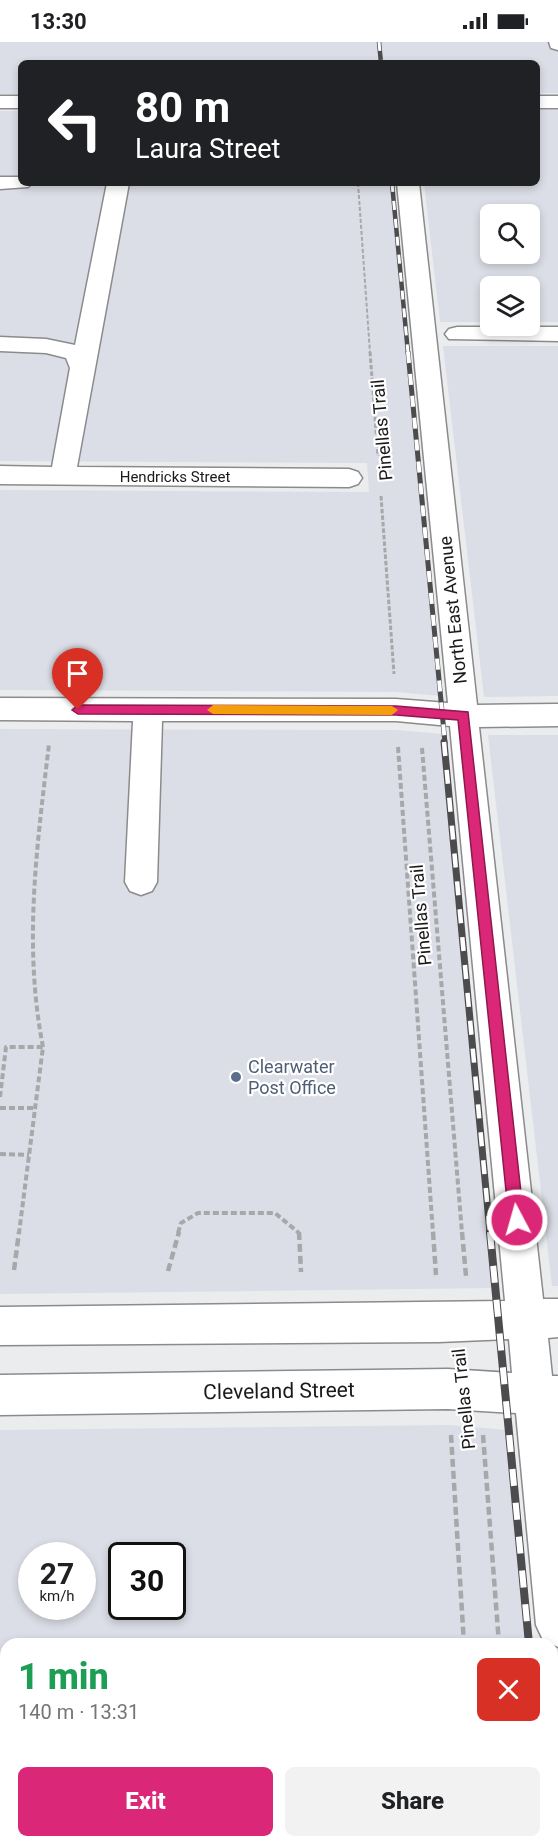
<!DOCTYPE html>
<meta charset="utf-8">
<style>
:root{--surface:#fff;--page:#f2f2f2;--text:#202124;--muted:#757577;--accent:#db2777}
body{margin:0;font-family:Roboto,sans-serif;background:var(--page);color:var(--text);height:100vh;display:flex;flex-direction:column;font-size:22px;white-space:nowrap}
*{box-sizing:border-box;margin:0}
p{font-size:20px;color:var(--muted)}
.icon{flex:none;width:33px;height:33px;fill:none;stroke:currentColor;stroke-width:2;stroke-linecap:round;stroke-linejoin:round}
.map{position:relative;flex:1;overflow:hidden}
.panel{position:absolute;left:0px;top:1596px;width:558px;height:210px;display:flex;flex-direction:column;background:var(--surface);border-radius:18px 18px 0 0;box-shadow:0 3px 9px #0003}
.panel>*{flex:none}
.guide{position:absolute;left:18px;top:18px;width:522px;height:126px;border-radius:9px;box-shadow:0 3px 9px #0003;background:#202124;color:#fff;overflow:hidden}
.tools{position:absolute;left:480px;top:162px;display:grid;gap:12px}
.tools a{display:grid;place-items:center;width:60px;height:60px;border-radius:9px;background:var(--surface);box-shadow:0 3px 9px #0003;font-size:30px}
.speed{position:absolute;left:18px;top:1500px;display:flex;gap:12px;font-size:30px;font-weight:700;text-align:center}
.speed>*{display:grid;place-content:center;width:78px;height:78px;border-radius:50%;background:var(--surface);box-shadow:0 3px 9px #0003;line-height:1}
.speed small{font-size:15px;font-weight:400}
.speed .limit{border:3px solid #111;border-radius:9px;background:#fff;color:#111}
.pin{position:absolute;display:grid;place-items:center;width:51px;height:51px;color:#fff;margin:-62px -26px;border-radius:50% 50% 50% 0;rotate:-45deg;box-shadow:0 0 6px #0007}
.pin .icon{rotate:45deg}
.me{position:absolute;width:66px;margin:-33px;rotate:354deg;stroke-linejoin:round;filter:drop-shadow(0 0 4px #0008)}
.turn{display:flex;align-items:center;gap:21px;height:126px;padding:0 18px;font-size:27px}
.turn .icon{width:78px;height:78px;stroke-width:2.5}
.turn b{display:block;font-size:42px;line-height:51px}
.round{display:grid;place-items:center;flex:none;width:63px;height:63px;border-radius:9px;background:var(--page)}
.summary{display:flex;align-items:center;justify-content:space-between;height:102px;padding:0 18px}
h1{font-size:36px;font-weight:800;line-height:45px;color:#1e9e55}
.button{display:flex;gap:12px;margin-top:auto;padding:12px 18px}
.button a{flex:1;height:69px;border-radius:9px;background:var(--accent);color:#fff;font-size:24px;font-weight:800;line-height:69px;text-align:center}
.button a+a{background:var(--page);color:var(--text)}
.status{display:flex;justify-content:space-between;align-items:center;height:42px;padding:0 30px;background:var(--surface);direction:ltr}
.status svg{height:16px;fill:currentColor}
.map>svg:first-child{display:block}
</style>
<div class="status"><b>13:30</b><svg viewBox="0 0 49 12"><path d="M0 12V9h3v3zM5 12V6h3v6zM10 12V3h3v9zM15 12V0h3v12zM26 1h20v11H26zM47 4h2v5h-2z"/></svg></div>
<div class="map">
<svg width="558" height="1806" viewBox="0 0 558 1806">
<rect width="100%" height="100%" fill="#ebecee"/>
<g fill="#dcdee7" fill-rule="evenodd">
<polygon points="0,0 558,0 558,51 537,51 537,21 21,21 21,52 0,52"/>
<path d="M537 68H558V280H530V244H490V280H440L424 141H537ZM490 172H530V212H490Z"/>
<polygon points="0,69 21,69 21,141 392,141 440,654 395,650 0,648 0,448 369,450 367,421 0,419"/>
<polygon points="443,304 558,304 558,654 484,655"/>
<polygon points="0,687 396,688 443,692 495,1246 0,1252"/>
<polygon points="488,693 558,693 558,1244 552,1244"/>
<path d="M450 1383 506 1388 526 1602H6V1800H545V1806H0V1388ZM32 1514H82V1564H32ZM122 1514H172V1564H122Z"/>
</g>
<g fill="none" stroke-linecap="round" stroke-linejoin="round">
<g stroke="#8b8b8d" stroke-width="3">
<g id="minor">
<polygon points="549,0 558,0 558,8 551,6"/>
<rect x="0" y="54" width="21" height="12"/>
<rect x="537" y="54" width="21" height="12"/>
<polygon points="0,135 21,135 21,141 32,141 28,145 0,147"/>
<polygon points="107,141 129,141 77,425 349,427 358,430 362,436 358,442 349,445 0,442 0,424 52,425 70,326 66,316 46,311 0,309 0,295 46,297 75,303"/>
<polygon points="397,141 419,141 477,663 558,662 558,684 479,685 543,1257 558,1257 558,1295 548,1296 552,1334 558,1334 558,1605 543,1598 536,1583 516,1371 448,1367 0,1373 0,1333 448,1327 512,1331 509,1297 439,1300 0,1303 0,1265 505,1259 450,684 396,679 162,679 157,840 152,849 141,853 130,849 125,840 133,679 0,678 0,656 396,657 448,661"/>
<polygon points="457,285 558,285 558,299 449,297 445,292 449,287"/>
</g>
</g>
<polyline stroke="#a7a8aa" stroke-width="2" stroke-dasharray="4 2" stroke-linecap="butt" points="358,141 370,311"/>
<g stroke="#a7a8aa" stroke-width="3" stroke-dasharray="4.5 2" stroke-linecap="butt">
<polyline points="370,310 378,414"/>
<polyline points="381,454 394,632"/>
</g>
<g stroke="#a7a8aa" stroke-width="4" stroke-dasharray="6 3" stroke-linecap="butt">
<polyline points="398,705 433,1191"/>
<polyline points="422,706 462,1191"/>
<path d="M43 1005C23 903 37 804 49 702"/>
<polyline points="0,1055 6,1005 43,1005 19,1191"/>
<polyline points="0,1066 35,1066"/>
<polyline points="0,1112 29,1113"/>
<polyline points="178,1191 181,1181 198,1171 275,1171 299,1191"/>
</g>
<g stroke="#a7a8aa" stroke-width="4.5" stroke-dasharray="8 4" stroke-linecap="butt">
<polyline points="299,1190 301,1230"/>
<polyline points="433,1190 436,1233"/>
<polyline points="462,1190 466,1234"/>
<polyline points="14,1228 19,1190"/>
<polyline points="168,1229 179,1190"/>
<polyline points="451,1393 464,1602"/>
<polyline points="483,1393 499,1602"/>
<polyline points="475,1800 476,1806"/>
<polyline points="514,1800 515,1806"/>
</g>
<use href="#minor" fill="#fff" fill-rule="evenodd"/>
<g stroke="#4c4c4e" stroke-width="4.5">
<g id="rail-far3">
<polyline points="379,0 381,21"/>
<polyline points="392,141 408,311"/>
</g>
</g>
<g stroke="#4c4c4e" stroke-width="5">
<polyline id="rail-far2" points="408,310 445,701"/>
</g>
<g stroke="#4c4c4e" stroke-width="7">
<polyline id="rail-far1" points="444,700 490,1191"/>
</g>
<g stroke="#4c4c4e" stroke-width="8">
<g id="rail">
<polyline points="490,1190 529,1602"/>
<polyline points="547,1800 547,1806"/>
</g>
</g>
<use href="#rail-far3" stroke="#fff" stroke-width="3" stroke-dasharray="9" stroke-linecap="butt"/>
<use href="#rail-far2" stroke="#fff" stroke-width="4" stroke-dasharray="11" stroke-linecap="butt"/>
<use href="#rail-far1" stroke="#fff" stroke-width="4.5" stroke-dasharray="14" stroke-linecap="butt"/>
<use href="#rail" stroke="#fff" stroke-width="6" stroke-dasharray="17" stroke-linecap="butt"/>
</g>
<polygon fill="#db2777" stroke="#8e194d" stroke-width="1.5" points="78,663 396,664 468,670 524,1178 522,1183 517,1185 511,1183 509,1178 458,678 396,673 78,672 72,668"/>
<polygon fill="#f59e0b" points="213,663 392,664 398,668 392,673 213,672 207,668"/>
<circle fill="#5c6f8a" stroke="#fff" stroke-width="2" cx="236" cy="1035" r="6"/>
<g text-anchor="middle" stroke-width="4.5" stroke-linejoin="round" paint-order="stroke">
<g font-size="15" fill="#1a1a1b" stroke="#fff">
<text x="175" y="440">Hendricks Street</text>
</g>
<g font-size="18" fill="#1a1a1b" stroke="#fff">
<text transform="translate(382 388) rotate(-95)" y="6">Pinellas Trail</text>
<text transform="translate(453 568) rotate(-96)" y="6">North East Avenue</text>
<text transform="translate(421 873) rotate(-95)" y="6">Pinellas Trail</text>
<text transform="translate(464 1357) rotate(-96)" y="6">Pinellas Trail</text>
</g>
<g font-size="18" fill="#4e5e75" stroke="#fff" text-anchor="start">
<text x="248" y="1031">Clearwater<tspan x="248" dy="21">Post Office</tspan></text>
</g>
<g font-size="21" fill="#1a1a1b" stroke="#fff">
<text transform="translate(279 1349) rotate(-1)" y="7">Cleveland Street</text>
</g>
</g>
</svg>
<div class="tools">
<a><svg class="icon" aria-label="search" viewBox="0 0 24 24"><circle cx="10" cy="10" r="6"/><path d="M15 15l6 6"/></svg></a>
<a><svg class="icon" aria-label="layers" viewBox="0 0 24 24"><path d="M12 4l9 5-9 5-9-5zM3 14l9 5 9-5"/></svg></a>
</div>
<div class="speed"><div>27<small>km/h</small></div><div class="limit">30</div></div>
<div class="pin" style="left:78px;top:668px;background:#d93025"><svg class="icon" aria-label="arrive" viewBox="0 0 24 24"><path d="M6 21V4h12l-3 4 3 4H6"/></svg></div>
<svg class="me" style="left:517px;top:1178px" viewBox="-20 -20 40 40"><circle r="17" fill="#db2777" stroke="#fff" stroke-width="3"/><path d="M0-11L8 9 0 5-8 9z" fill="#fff"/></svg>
<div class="guide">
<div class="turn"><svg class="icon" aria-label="left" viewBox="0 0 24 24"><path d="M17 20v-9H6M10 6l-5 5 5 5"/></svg><div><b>80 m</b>Laura Street</div></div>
</div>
<section class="panel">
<div class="summary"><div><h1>1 min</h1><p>140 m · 13:31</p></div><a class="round" style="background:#d93025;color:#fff"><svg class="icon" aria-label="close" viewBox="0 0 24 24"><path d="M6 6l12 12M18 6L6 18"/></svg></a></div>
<div class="button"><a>Exit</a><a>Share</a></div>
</section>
</div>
